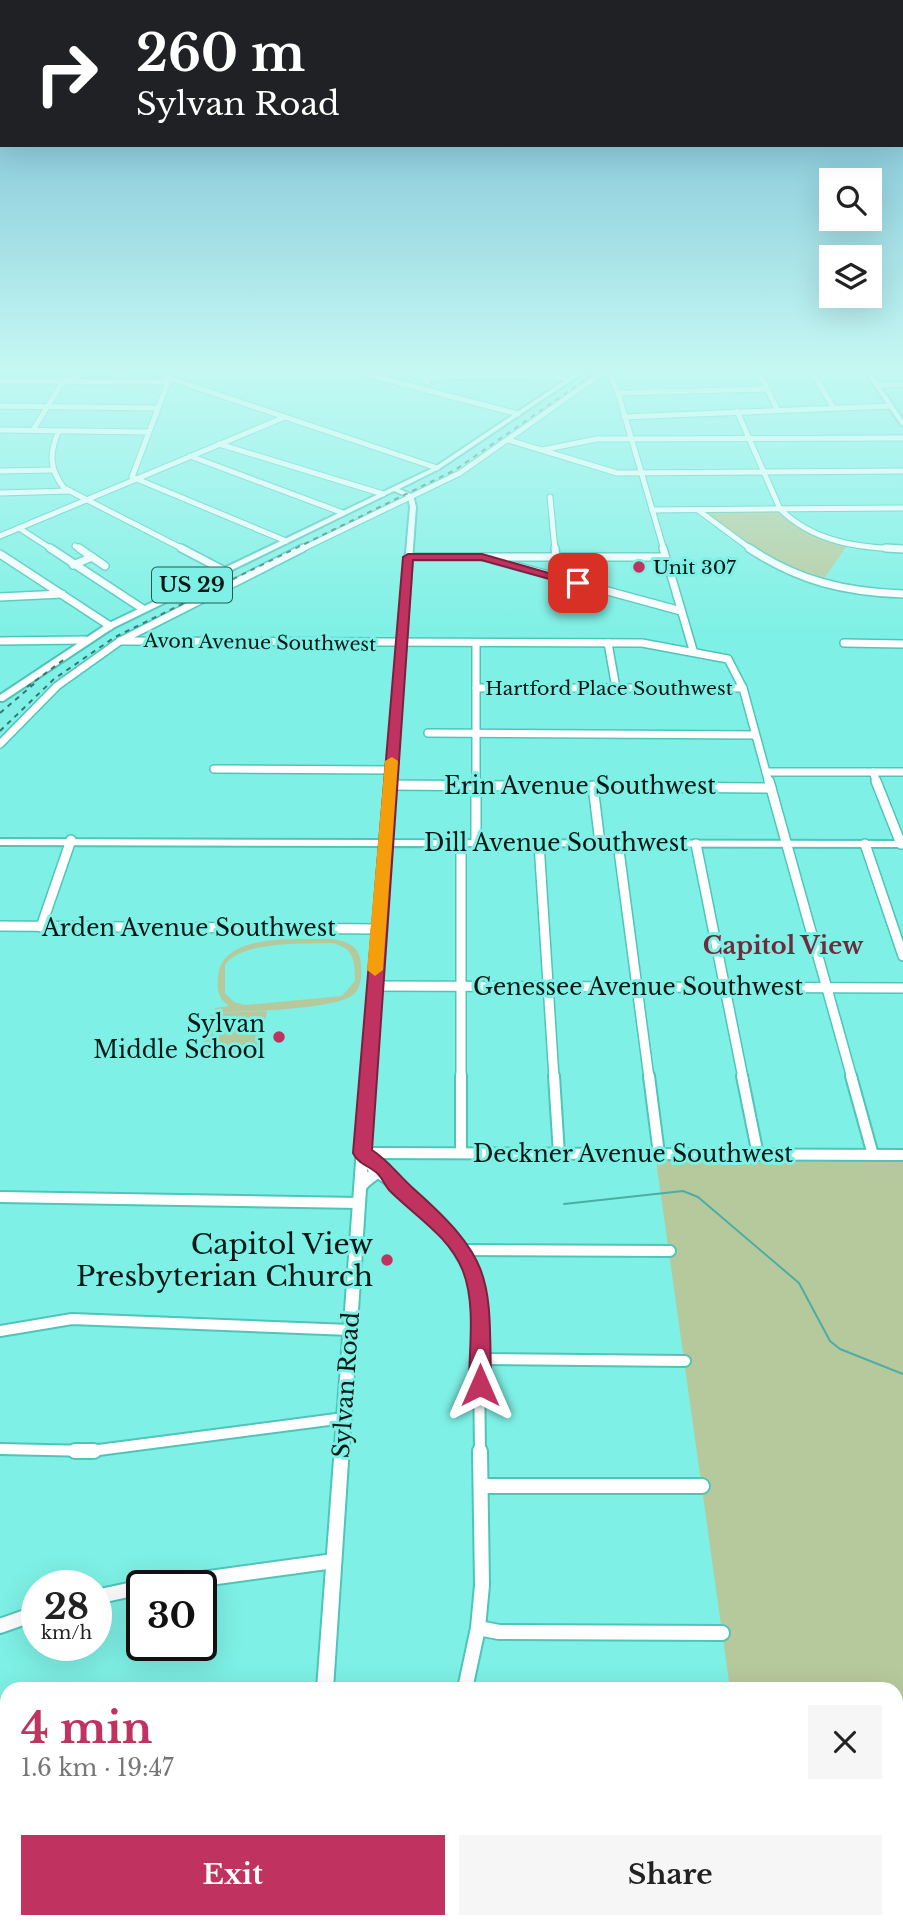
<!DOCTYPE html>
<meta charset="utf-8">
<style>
:root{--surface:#fff;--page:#f6f6f6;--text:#222;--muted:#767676;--accent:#c0325f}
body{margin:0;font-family:"Libre Baskerville",serif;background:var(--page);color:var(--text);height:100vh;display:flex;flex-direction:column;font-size:26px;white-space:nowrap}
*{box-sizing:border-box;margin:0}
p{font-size:23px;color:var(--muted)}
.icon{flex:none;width:38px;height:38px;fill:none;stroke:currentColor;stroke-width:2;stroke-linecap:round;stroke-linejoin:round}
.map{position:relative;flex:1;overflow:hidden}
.drawer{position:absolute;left:0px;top:1682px;width:903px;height:247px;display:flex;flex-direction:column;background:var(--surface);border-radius:21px 21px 0 0;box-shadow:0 7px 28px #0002}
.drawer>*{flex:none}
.banner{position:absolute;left:0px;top:0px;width:903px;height:147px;box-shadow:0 7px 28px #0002;background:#202124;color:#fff;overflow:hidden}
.controls{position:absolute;left:819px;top:168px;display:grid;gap:14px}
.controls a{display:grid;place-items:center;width:63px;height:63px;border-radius:0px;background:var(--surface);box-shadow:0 7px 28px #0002;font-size:35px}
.speed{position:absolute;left:21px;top:1570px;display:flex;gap:14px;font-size:35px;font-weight:700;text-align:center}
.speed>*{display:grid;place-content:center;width:91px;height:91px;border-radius:50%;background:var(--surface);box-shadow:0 7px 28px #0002;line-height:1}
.speed small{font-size:18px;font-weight:400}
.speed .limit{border:4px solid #111;border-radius:10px;background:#fff;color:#111}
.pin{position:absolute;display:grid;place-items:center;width:60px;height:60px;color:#fff;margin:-30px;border-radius:14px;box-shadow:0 4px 10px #0006}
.me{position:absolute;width:77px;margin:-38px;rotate:0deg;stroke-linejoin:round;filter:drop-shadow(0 0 5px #0008)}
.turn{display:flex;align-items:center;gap:24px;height:147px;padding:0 21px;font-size:32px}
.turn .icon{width:91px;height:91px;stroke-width:2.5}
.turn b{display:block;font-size:49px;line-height:60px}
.round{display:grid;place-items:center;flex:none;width:74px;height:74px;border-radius:0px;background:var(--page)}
.head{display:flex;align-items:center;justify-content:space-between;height:119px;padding:0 21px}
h1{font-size:42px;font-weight:700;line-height:52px;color:var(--accent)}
.primary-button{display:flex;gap:14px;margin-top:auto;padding:14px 21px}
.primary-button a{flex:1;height:80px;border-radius:0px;background:var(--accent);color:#fff;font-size:28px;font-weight:700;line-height:80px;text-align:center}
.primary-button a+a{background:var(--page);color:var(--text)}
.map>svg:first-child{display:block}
</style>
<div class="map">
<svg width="903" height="1927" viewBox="0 0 903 1927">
<rect width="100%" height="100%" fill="#7ef0e5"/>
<g fill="#b6c99c" fill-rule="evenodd">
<polygon points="777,511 803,530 848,544 821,583 782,568 705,512"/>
<path d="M330 939C343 940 357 944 360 958 362 970 363 985 354 994 338 1010 243 1011 216 1013L267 1011 260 1048C243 1063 218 1057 202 1052L207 1017 214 1013 215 1008 229 1006C218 998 217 991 218 978 220 932 296 940 330 939ZM331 943C354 947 355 961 355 981L342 996 245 1005 234 1002 225 993V965C239 941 305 944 331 943Z"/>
<polygon points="655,1153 903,1156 903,1852 896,1852 896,1689 730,1689"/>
</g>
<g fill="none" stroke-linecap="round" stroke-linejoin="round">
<polyline stroke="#4baea5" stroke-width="2" points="564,1204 683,1191 698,1197 799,1283 830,1341 840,1349 903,1374"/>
<g stroke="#4fc5ba" stroke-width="7">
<g id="minor-far4">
<polyline points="50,366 77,376"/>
<polyline points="133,366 437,468"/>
<polyline points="335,366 518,414"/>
<polyline points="371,366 428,377 552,375 566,379"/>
<polyline points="0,368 2,366"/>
<polyline points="757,368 777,409"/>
<polyline points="810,368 833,407"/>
<polyline points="608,370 618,393 664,550"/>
<polyline points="611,371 868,372"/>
<polyline points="173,379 168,382 132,477 286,541"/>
<polyline points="0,381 168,382"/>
<polyline points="427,382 429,366"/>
<polyline points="877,385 903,385"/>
<polyline points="618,393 768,389"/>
<polyline points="0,406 157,408"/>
<path d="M737 411 780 509C813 542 859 548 903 549"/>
<polyline points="624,417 891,406"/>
<polyline points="0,430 148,432"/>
<polyline points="33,430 62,383 99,366"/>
<path d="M59 431C49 452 49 469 64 488L185 550"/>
<polyline points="508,440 617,473 903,471"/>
<polyline points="219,444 383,494"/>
<polyline points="542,450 597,439 903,438"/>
<polyline points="190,456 343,513"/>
<polyline points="0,471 53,470"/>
<polyline points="0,493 70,491"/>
<polyline points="550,497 555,550"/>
<polyline points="652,510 903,508"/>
<polyline points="698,510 752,550"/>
<polyline points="19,528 53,550"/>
<polyline points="0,536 285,417"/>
<polyline points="75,546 81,550"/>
<polyline points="300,550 460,473 612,366"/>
</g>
</g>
<g stroke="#4fc5ba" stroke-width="10">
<g id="minor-far3">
<polyline points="50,548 143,609"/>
<polyline points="79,548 92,557"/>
<polyline points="181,548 223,570"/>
<polyline points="555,548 556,557"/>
<polyline points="663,548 693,650"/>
<path d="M749 548C798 581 845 592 903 594"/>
<polyline points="886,548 903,549"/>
<polyline points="0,554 110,626"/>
<polyline points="408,557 665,557"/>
<polyline points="494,560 681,611"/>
<polyline points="73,565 92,557 105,566"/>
<polyline points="0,597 62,594"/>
<polyline points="0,641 85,640"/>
<polyline points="120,641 642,643 728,659 743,688 769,783"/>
<polyline points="476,643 476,783"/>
<polyline points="608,643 616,688"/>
<polyline points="844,643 903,644"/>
<polyline points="476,688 743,688"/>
<polyline points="428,733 755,735"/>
<polyline points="0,744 57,686 120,641 303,548"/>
<polyline points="214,769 391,770"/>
<polyline points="766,772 903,772"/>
<polyline points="873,772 877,783"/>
</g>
</g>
<g stroke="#4fc5ba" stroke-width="12">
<g id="minor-far2">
<polyline points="476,781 476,843"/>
<polyline points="769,781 852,1078"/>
<polyline points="876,781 901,844"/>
<polyline points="390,785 771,788"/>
<polyline points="593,786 600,843"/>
<polyline points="461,843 461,1078"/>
<polyline points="539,843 554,1078"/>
<polyline points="618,843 649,1078"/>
<polyline points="696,844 743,1078"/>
<polyline points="865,844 903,956"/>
<polyline points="0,926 379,929"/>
<polyline points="41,927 71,840"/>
<polyline points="374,986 903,988"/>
</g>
</g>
<g stroke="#4fc5ba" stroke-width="14">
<g id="minor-far1">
<polyline points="461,1076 461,1153"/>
<polyline points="554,1076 559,1154"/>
<polyline points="649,1076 659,1154"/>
<polyline points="742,1076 758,1155"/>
<polyline points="851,1076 873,1155"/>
<polyline points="362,1153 903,1155"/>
<polyline points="364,1154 385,1168 394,1183"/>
<path d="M363 1155C372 1170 381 1175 395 1184 431 1206 464 1251 478 1290L480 1452"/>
<polyline points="0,1197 359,1203"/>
<polyline points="462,1250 670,1251"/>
<polyline points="0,1331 72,1319 350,1330"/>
<polyline points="480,1359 685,1361"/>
<polyline points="0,1449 91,1451 344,1418"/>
</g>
</g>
<g stroke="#4fc5ba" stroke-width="18">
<g id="minor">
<polyline points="75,1451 94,1451"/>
<polyline points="481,1486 702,1486"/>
<polyline points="151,1586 334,1561"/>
<polyline points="96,1597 142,1587"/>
<polyline points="0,1626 37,1613"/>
<polyline points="478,1628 499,1632 722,1633"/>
<polyline points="465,1689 478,1628 482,1585 480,1451"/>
<polyline points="0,1797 7,1794"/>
<polyline points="444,1922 445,1927"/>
<polyline points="756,1922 756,1927"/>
</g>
</g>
<g stroke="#4fc5ba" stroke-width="4">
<g id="major">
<path d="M586 366H593L439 469 399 489 413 495 416 507 391 840 903 841V847L390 846 367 1172 377 1168 381 1169 383 1173C380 1179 371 1182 366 1189L333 1689H317L369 986 381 846 0 845V839L381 840 410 507 408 497 394 491 113 628 3 701H0V695L107 624 435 467Z"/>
<polygon points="861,366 867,366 903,420 903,426 901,425"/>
<rect x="299" y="1922" width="18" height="5"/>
</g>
</g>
<use href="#minor-far4" stroke="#fff" stroke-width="5"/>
<use href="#minor-far3" stroke="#fff" stroke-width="7"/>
<use href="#minor-far2" stroke="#fff" stroke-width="9"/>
<use href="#minor-far1" stroke="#fff" stroke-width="10"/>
<use href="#minor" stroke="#fff" stroke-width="14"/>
<use href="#major" fill="#fff" fill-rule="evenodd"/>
<g stroke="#377670" stroke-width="2" stroke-dasharray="5 5" stroke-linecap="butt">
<polyline points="27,687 66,658"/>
<polyline points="0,713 35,683"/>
<polyline points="0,731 54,679 115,637 455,470 605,366"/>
</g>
</g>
<linearGradient id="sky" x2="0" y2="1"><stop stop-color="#69b2cd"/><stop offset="0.58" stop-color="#c5f8f3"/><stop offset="1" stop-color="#c5f8f3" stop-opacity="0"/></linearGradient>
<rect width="903" height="636" fill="url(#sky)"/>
<path fill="#c0325f" stroke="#7d203e" stroke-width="2" d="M408 554H482L584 583 578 587 481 560H413L372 1150C389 1161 399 1176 415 1190 496 1262 489 1281 491 1385L488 1392 480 1395 473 1392 469 1385C469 1349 476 1305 463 1271 450 1237 415 1216 390 1191 385 1186 383 1179 378 1174 370 1166 358 1164 353 1153L403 557Z"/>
<polygon fill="#f59e0b" points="392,757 398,761 383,970 375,976 367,970 385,761"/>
<g fill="#c0325f" stroke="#7ef0e5" stroke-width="2.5">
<circle cx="639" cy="567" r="7"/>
<circle cx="279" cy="1037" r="7"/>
<circle cx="387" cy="1260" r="7"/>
</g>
<g text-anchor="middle" stroke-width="6" stroke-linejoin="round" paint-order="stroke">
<g font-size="19" fill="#011916" stroke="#7ef0e5" text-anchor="start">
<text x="653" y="574">Unit 307</text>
</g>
<g font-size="19" fill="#011916" stroke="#7ef0e5">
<text transform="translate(260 642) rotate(1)" y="7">Avon Avenue Southwest</text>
<text x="609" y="695">Hartford Place Southwest</text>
</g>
<rect fill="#7ef0e5" stroke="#265a54" stroke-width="2" x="152" y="567.5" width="80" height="35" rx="5"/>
<g font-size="21" font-weight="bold" fill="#011916">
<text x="192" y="592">US 29</text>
</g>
<g font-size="23" fill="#011916" stroke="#7ef0e5">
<text x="580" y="794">Erin Avenue Southwest</text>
<text x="556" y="851">Dill Avenue Southwest</text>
<text x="189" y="936">Arden Avenue Southwest</text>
<text x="638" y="995">Genessee Avenue Southwest</text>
<text x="633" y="1162">Deckner Avenue Southwest</text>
<text transform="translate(346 1385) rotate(-86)" y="8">Sylvan Road</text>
</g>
<g font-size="23" fill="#011916" stroke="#7ef0e5" text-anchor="end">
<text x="265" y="1032">Sylvan<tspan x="265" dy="26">Middle School</tspan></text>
</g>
<g font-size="24" font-weight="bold" fill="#6f2a3c" stroke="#7ef0e5">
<text x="783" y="954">Capitol View</text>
</g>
<g font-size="28" fill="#011916" stroke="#7ef0e5" text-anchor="end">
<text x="373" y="1254">Capitol View<tspan x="373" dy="32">Presbyterian Church</tspan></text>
</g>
</g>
</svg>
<div class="controls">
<a><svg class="icon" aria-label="search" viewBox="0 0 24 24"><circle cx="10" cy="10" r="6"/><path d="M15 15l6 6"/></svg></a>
<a><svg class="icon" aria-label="layers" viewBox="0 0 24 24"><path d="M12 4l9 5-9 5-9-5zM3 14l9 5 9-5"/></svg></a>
</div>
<div class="speed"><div>28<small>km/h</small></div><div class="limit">30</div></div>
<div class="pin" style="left:578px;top:583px;background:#d93025"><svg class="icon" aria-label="arrive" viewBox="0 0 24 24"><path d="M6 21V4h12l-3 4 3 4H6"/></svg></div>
<svg class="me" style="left:480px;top:1385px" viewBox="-20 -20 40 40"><path d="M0-17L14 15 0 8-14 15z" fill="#c0325f" stroke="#fff" stroke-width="4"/></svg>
<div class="banner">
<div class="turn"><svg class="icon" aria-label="right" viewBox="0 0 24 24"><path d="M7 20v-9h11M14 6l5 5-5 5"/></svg><div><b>260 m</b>Sylvan Road</div></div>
</div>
<section class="drawer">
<div class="head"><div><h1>4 min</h1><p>1.6 km · 19:47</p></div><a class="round"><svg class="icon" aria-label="close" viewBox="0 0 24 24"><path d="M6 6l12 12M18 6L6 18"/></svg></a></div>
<div class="primary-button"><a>Exit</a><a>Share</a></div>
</section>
</div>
